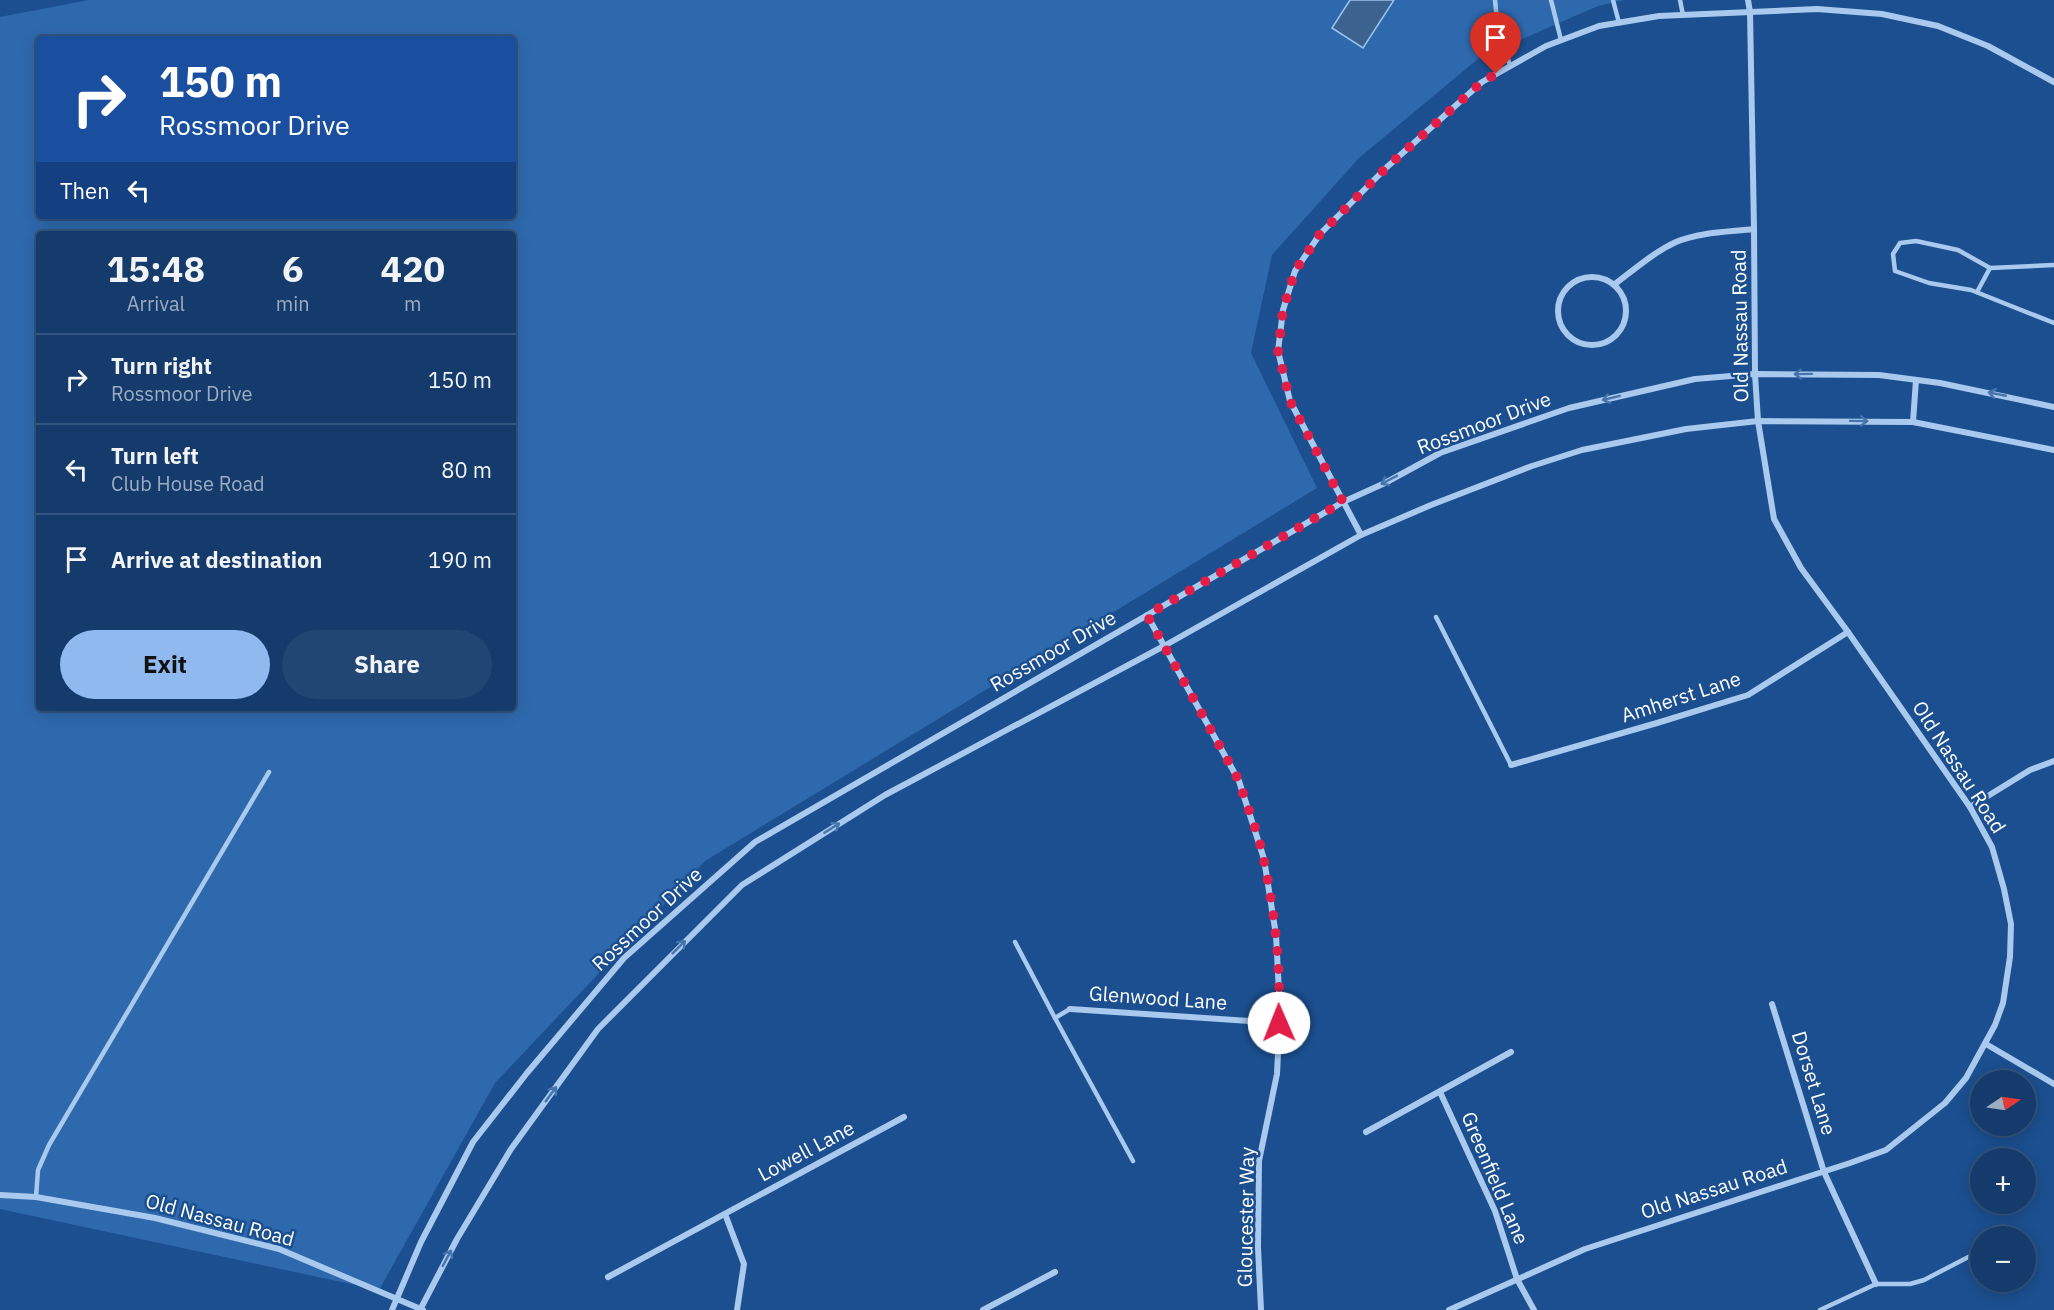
<!DOCTYPE html>
<meta charset="utf-8">
<style>
:root{--surface:#143b6b;--page:#214673;--text:#f1f3f6;--muted:#9dadc1;--line:#33557e;--accent:#90b9f0}
body{margin:0;font-family:"IBM Plex Sans",sans-serif;background:var(--page);color:var(--text);height:100vh;display:flex;flex-direction:column;font-size:22px;white-space:nowrap}
*{box-sizing:border-box;margin:0}
p{font-size:20px;color:var(--muted)}
.icon{flex:none;width:33px;height:33px;fill:none;stroke:currentColor;stroke-width:2;stroke-linecap:round;stroke-linejoin:round}
.map{position:relative;flex:1;overflow:hidden}
.sheet{position:absolute;left:36px;top:231px;width:480px;height:480px;display:flex;flex-direction:column;background:var(--surface);border-radius:6px;box-shadow:0 3px 15px #0003,0 0 0 2px var(--line)}
.sheet>*{flex:none}
.banner{position:absolute;left:36px;top:36px;width:480px;height:183px;border-radius:6px;box-shadow:0 3px 15px #0003,0 0 0 2px var(--line);background:#1a4fa0;color:#fff;overflow:hidden}
.needle{width:39px;rotate:77deg}
.tools{position:absolute;left:1970px;top:1070px;display:grid;gap:12px}
.tools a{display:grid;place-items:center;width:66px;height:66px;border-radius:50%;background:var(--surface);box-shadow:0 3px 15px #0003,0 0 0 2px var(--line);font-size:30px}
.pin{position:absolute;display:grid;place-items:center;width:51px;height:51px;color:#fff;margin:-62px -26px;border-radius:50% 50% 50% 0;rotate:-45deg;box-shadow:0 0 6px #0007}
.pin .icon{rotate:45deg}
.me{position:absolute;width:66px;margin:-33px;rotate:359deg;stroke-linejoin:round;filter:drop-shadow(0 0 4px #0008)}
.turn{display:flex;align-items:center;gap:21px;height:126px;padding:0 24px;font-size:27px}
.turn .icon{width:78px;height:78px;stroke-width:2.5}
.turn b{display:block;font-size:42px;line-height:51px}
.then{display:flex;align-items:center;height:57px;padding:0 24px;background:#0003;gap:12px;font-size:22px}
.eta{display:flex;justify-content:space-evenly;align-items:center;height:102px;text-align:center}
.eta b{font-size:36px;font-weight:700;line-height:42px}
.action{display:flex;gap:12px;margin-top:auto;padding:12px 24px}
.action a{flex:1;height:69px;border-radius:36px;background:var(--accent);color:#111;font-size:24px;font-weight:700;line-height:69px;text-align:center}
.action a+a{background:var(--page);color:var(--text)}
ul{padding:0;list-style:none}
li{display:flex;align-items:center;gap:18px;height:90px;padding:0 24px;border-top:2px solid var(--line)}
li div{flex:1}
li b{display:block;font-size:22px}
li em{font-style:normal}
.map>svg:first-child{display:block}
</style>
<div class="map">
<svg width="2054" height="1310" viewBox="0 0 2054 1310">
<rect width="100%" height="100%" fill="#1b4f8f"/>
<path fill="#2e69ad" fill-rule="evenodd" d="M89 0H1624L1598 6 1479 58 1359 158 1272 255 1251 353 1317 488 705 861 495 1083 379 1290 0 1209V17ZM39 39H513V216H39ZM39 234H513V708H39Z"/>
<polygon fill="#3c6290" stroke="#9cc4f0" stroke-width="1.5" points="1350,0 1394,0 1363,48 1332,28"/>
<g fill="none" stroke-linecap="round" stroke-linejoin="round">
<g stroke="#a9c9ee" stroke-width="4.5">
<polyline points="1495,0 1497,21 1510,66"/>
<polyline points="1551,0 1561,40"/>
<polyline points="1613,0 1619,23"/>
<polyline points="1680,0 1683,15"/>
<polyline points="2054,265 1990,268 1958,250 1916,241 1900,243 1893,254 1895,271 1929,283 1971,290 2054,323"/>
<polyline points="1977,292 1990,268"/>
<polyline points="1436,617 1511,765"/>
<polyline points="1015,942 1055,1018"/>
<polyline points="1070,1009 1055,1018 1133,1161"/>
<polyline points="36,1197 38,1170 49,1145 269,772"/>
<polyline points="1820,1310 1876,1284 1910,1284 1924,1280 1980,1251"/>
</g>
<g stroke="#a9c9ee" stroke-width="6">
<circle cx="1592" cy="311" r="34"/>
<path d="M1615 284C1635 269 1654 252 1676 242 1700 232 1729 232 1754 229"/>
<polyline points="1913,422 1916,380"/>
<polyline points="1361,535 1290,401 1278,351 1283,310 1295,271 1320,234 1387,167 1482,82 1546,46 1599,26 1659,16 1817,9 1882,14 1938,26 1988,46 2054,82"/>
<polyline points="1147,615 1239,781 1264,859 1276,935 1280,1011 1277,1074 1259,1161 1258,1247 1261,1310"/>
<polyline points="1511,765 1657,723 1748,695 1848,632"/>
<polyline points="1970,807 2030,770 2054,761"/>
<polyline points="1772,1004 1824,1172 1876,1284"/>
<polyline points="1070,1009 1279,1023"/>
<polyline points="1986,1044 2054,1084"/>
<polyline points="1440,1092 1495,1211 1517,1279 1534,1310"/>
<polyline points="1366,1132 1511,1052"/>
<polyline points="0,1195 36,1197 155,1218 279,1249 423,1310"/>
<polyline points="725,1214 744,1264 737,1310"/>
<polyline points="608,1277 904,1117"/>
<polyline points="392,1310 421,1242 473,1142 527,1073 624,958 755,842 1343,502 1385,483 1440,453 1569,408 1695,379 1755,374 1879,375 1940,383 2054,407"/>
<polyline points="420,1310 457,1239 511,1149 598,1029 742,885 885,795 1164,646 1361,535 1431,505 1532,466 1582,450 1686,429 1758,421 1913,422 2054,450"/>
<polyline points="983,1310 1055,1272"/>
<polyline points="1449,1310 1585,1249 1850,1163 1886,1150 1945,1103 1966,1078 1995,1025 2003,1003 2010,957 2011,924 2004,889 1992,847 1970,807 1848,632 1801,568 1774,519 1758,421 1755,374 1754,229 1750,12 1748,0"/>
</g>
</g>
<defs><path id="oneway-shaft" d="M-6 0H5M1.5-3L5.5 0L1.5 3" fill="none" stroke-width="1.6" stroke-linecap="round" stroke-linejoin="round" transform="scale(1.5)"/></defs>
<g stroke="#4674ac">
<use href="#oneway-shaft" transform="translate(1803 374) rotate(179)"/>
<use href="#oneway-shaft" transform="translate(1997 394) rotate(-169)"/>
<use href="#oneway-shaft" transform="translate(1611 398) rotate(166)"/>
<use href="#oneway-shaft" transform="translate(1859 421) rotate(1)"/>
<use href="#oneway-shaft" transform="translate(1389 480) rotate(152)"/>
<use href="#oneway-shaft" transform="translate(832 828) rotate(-32)"/>
<use href="#oneway-shaft" transform="translate(679 947) rotate(-45)"/>
<use href="#oneway-shaft" transform="translate(551 1094) rotate(-54)"/>
<use href="#oneway-shaft" transform="translate(447 1258) rotate(-62)"/>
</g>
<g fill="none" stroke-linecap="round" stroke-linejoin="round">
<path stroke="#e11d48" stroke-width="10" stroke-dasharray="0 18" d="M1279 1023C1281 969 1275 914 1264 861 1259 834 1247 807 1239 781L1147 615 1343 502 1290 401 1278 351 1283 310 1295 271 1320 234 1387 167 1482 82 1496 74"/>
</g>
<g text-anchor="middle" stroke-width="5" stroke-linejoin="round" paint-order="stroke">
<g font-size="20" fill="#fff" stroke="#1b4f8f">
<text transform="translate(1740 326) rotate(-91)" y="7">Old Nassau Road</text>
<text transform="translate(1484 423) rotate(-21)" y="7">Rossmoor Drive</text>
<text transform="translate(1053 651) rotate(-30)" y="7">Rossmoor Drive</text>
<text transform="translate(1681 697) rotate(-18)" y="7">Amherst Lane</text>
<text transform="translate(1959 767) rotate(57)" y="7">Old Nassau Road</text>
<text transform="translate(647 919) rotate(-43)" y="7">Rossmoor Drive</text>
<text transform="translate(1158 998) rotate(4)" y="7">Glenwood Lane</text>
<text transform="translate(1814 1083) rotate(73)" y="7">Dorset Lane</text>
<text transform="translate(806 1151) rotate(-28)" y="7">Lowell Lane</text>
<text transform="translate(1495 1178) rotate(67)" y="7">Greenfield Lane</text>
<text transform="translate(1714 1189) rotate(-18)" y="7">Old Nassau Road</text>
<text transform="translate(1246 1217) rotate(-89)" y="7">Gloucester Way</text>
<text transform="translate(220 1220) rotate(15)" y="7">Old Nassau Road</text>
</g>
</g>
</svg>
<div class="tools">
<a><svg class="needle" viewBox="-14 -14 28 28"><path d="M0-13l5 13h-10z" fill="#e53935"/><path d="M0 13l5-13h-10z" fill="#9dadc1"/></svg></a>
<a>+</a>
<a>−</a>
</div>
<div class="pin" style="left:1496px;top:74px;background:#d93025"><svg class="icon" aria-label="arrive" viewBox="0 0 24 24"><path d="M6 21V4h12l-3 4 3 4H6"/></svg></div>
<svg class="me" style="left:1279px;top:1023px" viewBox="-20 -20 40 40"><circle r="19" fill="#fff"/><path d="M0-13L10 11 0 6-10 11z" fill="#e11d48"/></svg>
<div class="banner">
<div class="turn"><svg class="icon" aria-label="right" viewBox="0 0 24 24"><path d="M7 20v-9h11M14 6l5 5-5 5"/></svg><div><b>150 m</b>Rossmoor Drive</div></div>
<div class="then">Then<svg class="icon" aria-label="left" viewBox="0 0 24 24"><path d="M17 20v-9H6M10 6l-5 5 5 5"/></svg></div>
</div>
<section class="sheet">
<div class="eta">
<div><b>15:48</b><p>Arrival</p></div>
<div><b>6</b><p>min</p></div>
<div><b>420</b><p>m</p></div>
</div>
<ul>
<li><svg class="icon" aria-label="right" viewBox="0 0 24 24"><path d="M7 20v-9h11M14 6l5 5-5 5"/></svg><div><b>Turn right</b><p>Rossmoor Drive</p></div><em>150 m</em></li>
<li><svg class="icon" aria-label="left" viewBox="0 0 24 24"><path d="M17 20v-9H6M10 6l-5 5 5 5"/></svg><div><b>Turn left</b><p>Club House Road</p></div><em>80 m</em></li>
<li><svg class="icon" aria-label="arrive" viewBox="0 0 24 24"><path d="M6 21V4h12l-3 4 3 4H6"/></svg><div><b>Arrive at destination</b></div><em>190 m</em></li>
</ul>
<div class="action"><a>Exit</a><a>Share</a></div>
</section>
</div>
